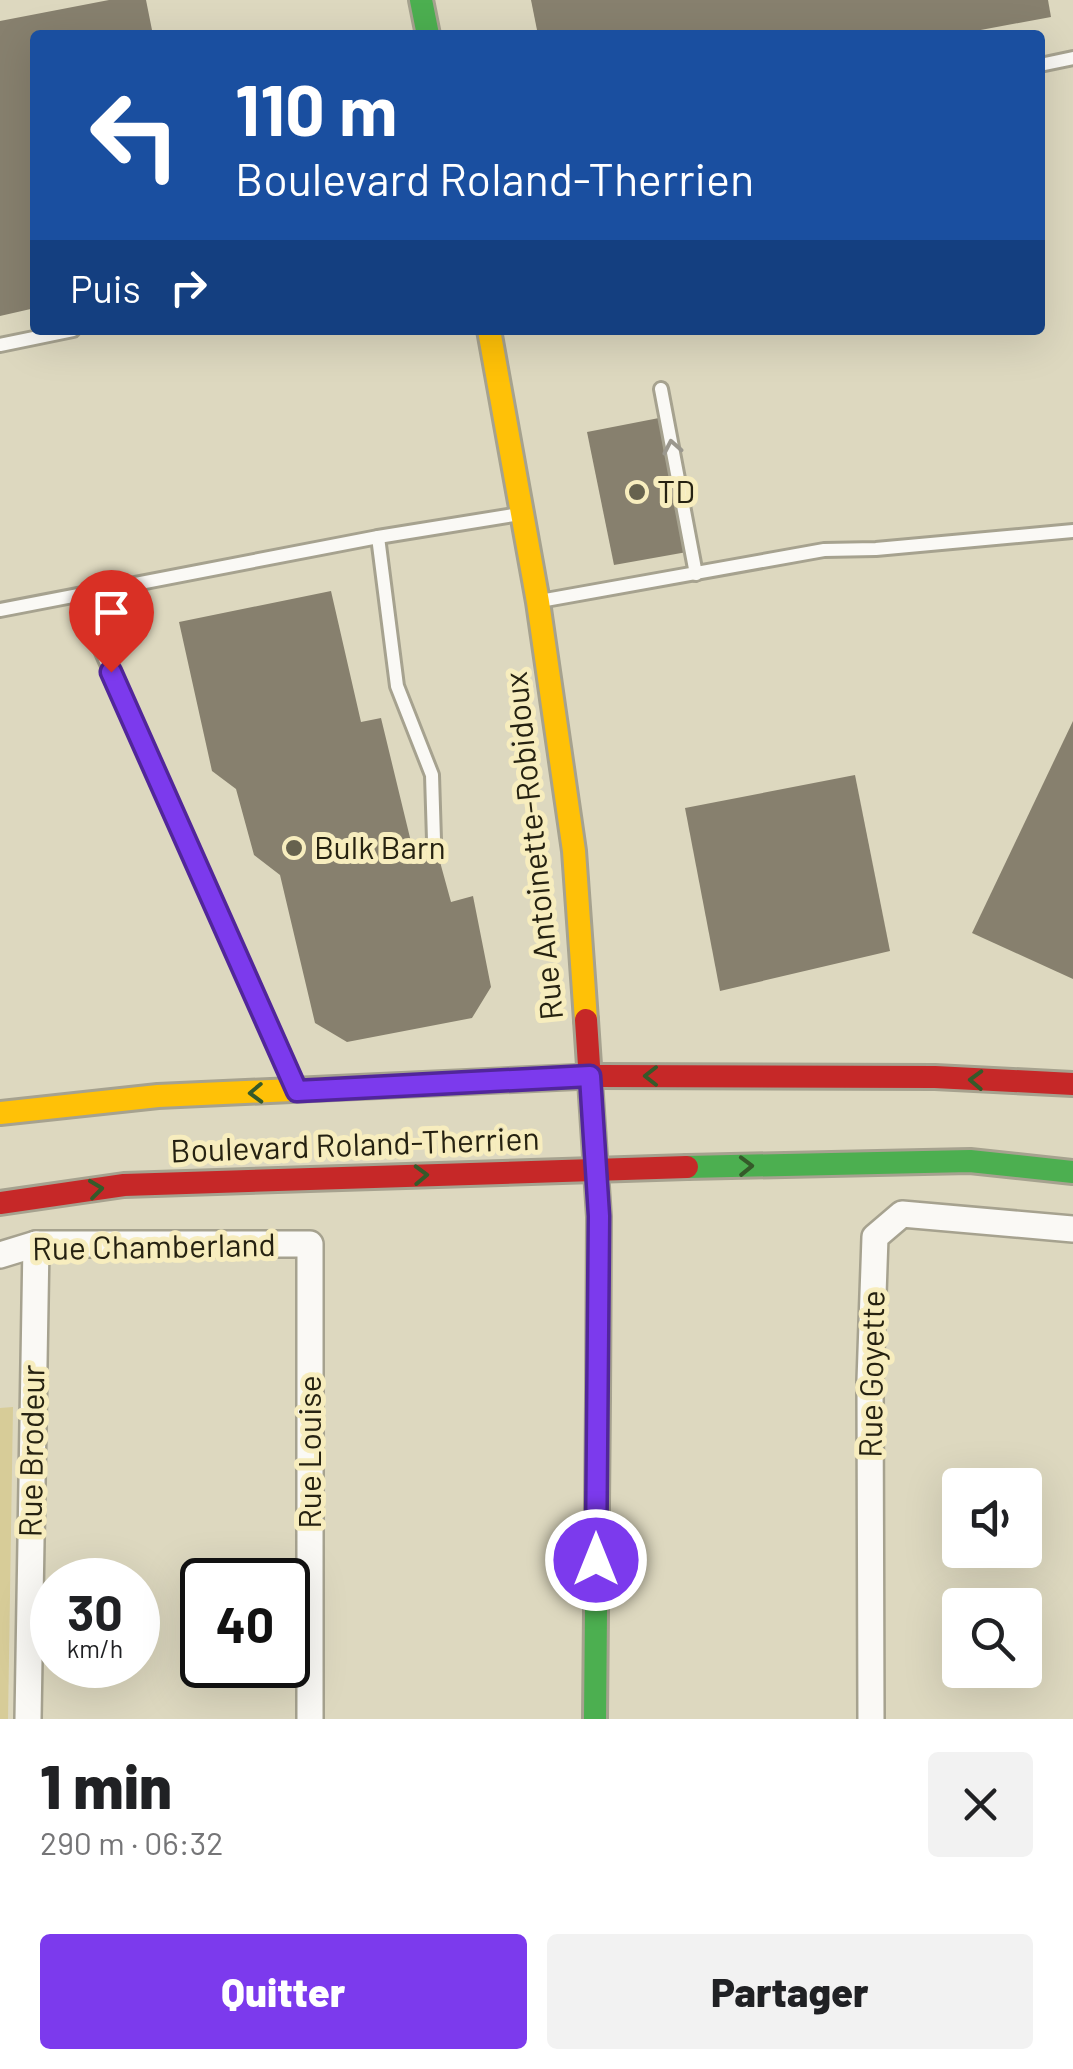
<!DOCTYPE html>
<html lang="fr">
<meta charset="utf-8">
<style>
:root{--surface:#fff;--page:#f2f2f2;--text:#202124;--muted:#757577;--accent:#7c3aed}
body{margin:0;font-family:Barlow,sans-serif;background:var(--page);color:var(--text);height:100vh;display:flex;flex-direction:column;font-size:38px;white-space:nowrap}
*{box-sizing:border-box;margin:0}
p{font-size:32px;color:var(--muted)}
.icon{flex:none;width:55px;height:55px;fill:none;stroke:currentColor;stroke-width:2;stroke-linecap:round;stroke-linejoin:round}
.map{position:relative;height:1719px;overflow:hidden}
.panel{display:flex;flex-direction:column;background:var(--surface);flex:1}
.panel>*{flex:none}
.banner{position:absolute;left:30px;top:30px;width:1015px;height:305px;border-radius:10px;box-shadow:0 10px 40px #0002;background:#1a4fa0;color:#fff;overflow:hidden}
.controls{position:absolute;left:942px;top:1468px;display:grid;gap:20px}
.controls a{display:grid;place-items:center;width:100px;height:100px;border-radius:10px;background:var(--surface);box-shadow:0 10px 40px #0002;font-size:50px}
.speed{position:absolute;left:30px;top:1558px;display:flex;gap:20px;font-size:50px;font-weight:700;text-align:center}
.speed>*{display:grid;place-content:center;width:130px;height:130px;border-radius:50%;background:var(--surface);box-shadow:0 10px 40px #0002;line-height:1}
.speed small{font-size:25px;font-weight:400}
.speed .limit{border:5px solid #111;border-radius:15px;background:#fff;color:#111}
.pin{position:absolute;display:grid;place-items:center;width:85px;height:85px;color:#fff;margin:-102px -42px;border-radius:50% 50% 50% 0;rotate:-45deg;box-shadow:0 0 10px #0007}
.pin .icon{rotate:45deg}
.me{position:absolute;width:110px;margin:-55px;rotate:0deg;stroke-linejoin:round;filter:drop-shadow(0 0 8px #0008)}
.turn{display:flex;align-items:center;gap:35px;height:210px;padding:0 40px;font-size:45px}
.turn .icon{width:130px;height:130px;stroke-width:2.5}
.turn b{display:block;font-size:70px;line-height:85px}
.then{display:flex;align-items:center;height:95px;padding:0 40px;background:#0003;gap:20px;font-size:38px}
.round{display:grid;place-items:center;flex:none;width:105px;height:105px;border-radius:10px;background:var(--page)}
.headline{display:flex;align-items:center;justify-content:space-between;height:170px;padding:0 40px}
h1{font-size:60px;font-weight:800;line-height:75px}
.cta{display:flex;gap:20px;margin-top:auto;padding:20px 40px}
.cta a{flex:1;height:115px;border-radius:10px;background:var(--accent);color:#fff;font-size:40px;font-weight:800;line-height:115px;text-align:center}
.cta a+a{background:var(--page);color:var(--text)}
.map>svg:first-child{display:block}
</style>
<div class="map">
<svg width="1073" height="1719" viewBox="0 0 1073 1719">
<rect width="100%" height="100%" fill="#ddd8bf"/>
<polygon fill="#d7cc98" points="13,1407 8,1719 0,1719 0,1408"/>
<g fill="#87806e">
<polygon points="109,0 146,0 153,35 35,35 35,308 0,316 0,21"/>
<polygon points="531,0 1048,0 1051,17 954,35 538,35"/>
<polygon points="659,418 687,552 614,565 587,432"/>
<polygon points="331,591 361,722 381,718 412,846 434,840 451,902 473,896 491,987 472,1018 347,1042 315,1023 280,875 254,855 236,789 212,771 179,622"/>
<polygon points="1073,721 1073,979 972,933"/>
<polygon points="855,775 890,951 720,991 685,808"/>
</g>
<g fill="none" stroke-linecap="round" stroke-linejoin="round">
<g stroke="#a6a28f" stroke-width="18">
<g id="lane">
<polyline points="1040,65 1073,58"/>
<polyline points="0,345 73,330"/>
<polyline points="661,389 696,574"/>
<polyline points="378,537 397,686 432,775 434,840"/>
<polyline points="77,596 296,1089"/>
<polyline points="540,601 824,550 876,549 1073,531"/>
<polyline points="0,610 378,537 520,514"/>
</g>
</g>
<g stroke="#a6a28f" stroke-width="30">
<g id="street">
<polyline points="0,1255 36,1244 310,1244 310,1719"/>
<polyline points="28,1719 36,1244"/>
<polyline points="871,1719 870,1381 875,1237 902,1214 1073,1229"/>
</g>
</g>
<g stroke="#a6a28f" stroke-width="28">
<g id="fast">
<polyline points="421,0 428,35"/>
<polyline points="687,1167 970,1161 1073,1172"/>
<polyline points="595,1719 598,1398"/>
</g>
</g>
<g stroke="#a6a28f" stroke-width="28">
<g id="slow">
<polyline points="489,330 538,602 574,851 586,1020"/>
<polyline points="0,1113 158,1096 599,1076"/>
</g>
</g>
<g stroke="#a6a28f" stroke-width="28">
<g id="jam">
<polyline points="586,1020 599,1217 598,1398"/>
<polyline points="599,1076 935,1077 1073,1084"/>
<polyline points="0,1203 124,1185 687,1167"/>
</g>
</g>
<use href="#lane" stroke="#faf9f5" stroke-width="12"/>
<use href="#street" stroke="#faf9f5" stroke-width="25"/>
<use href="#fast" stroke="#4caf50" stroke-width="22"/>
<use href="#slow" stroke="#ffc107" stroke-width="22"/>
<use href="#jam" stroke="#c62828" stroke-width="22"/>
</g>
<defs><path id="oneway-chevron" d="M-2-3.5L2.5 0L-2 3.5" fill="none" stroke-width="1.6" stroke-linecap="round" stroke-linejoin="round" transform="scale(2.5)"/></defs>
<use stroke="#9b988e" href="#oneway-chevron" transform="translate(672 447) rotate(-101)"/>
<g stroke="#355a2a">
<use href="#oneway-chevron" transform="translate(651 1076) rotate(-180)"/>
<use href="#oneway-chevron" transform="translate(976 1080) rotate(-178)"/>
<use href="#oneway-chevron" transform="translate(256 1093) rotate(178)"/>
<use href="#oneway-chevron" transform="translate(746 1166) rotate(-1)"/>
<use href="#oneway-chevron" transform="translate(421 1175) rotate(-2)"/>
<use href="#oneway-chevron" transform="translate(96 1189) rotate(-7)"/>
</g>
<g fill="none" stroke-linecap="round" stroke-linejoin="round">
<g stroke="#51269a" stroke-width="25">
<polyline id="route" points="111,672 297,1091 590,1076 599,1216 596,1560"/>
</g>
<use href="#route" stroke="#7c3aed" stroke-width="18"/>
</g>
<g fill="#66624e" stroke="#f7edbe" stroke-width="4">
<circle cx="637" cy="492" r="10"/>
<circle cx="294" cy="848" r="10"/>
</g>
<g text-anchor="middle" stroke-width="10" stroke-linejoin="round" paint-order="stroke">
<g font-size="32" fill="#262211" stroke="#f7edbe" text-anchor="start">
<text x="657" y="503">TD</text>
<text x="314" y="859">Bulk Barn</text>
</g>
<g font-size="32" fill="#262211" stroke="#f7edbe">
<text transform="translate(534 846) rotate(-96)" y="11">Rue Antoinette-Robidoux</text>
<text transform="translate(355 1145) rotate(-2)" y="11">Boulevard Roland-Therrien</text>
<text transform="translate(154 1247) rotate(-1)" y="11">Rue Chamberland</text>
<text transform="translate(872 1374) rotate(-89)" y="11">Rue Goyette</text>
<text transform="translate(32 1451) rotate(-89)" y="11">Rue Brodeur</text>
<text transform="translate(310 1452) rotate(-90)" y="11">Rue Louise</text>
</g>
</g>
</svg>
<div class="controls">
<a><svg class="icon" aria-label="sound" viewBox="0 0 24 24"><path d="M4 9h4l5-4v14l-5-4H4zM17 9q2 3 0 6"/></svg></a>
<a><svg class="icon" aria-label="search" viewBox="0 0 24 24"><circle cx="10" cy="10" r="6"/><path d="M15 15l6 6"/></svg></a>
</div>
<div class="speed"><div>30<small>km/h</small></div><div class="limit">40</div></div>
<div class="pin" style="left:111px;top:672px;background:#d93025"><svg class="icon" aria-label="arrive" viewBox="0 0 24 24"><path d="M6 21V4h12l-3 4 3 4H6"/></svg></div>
<svg class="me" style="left:596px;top:1560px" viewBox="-20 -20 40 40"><circle r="17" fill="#7c3aed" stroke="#fff" stroke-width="3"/><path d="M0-11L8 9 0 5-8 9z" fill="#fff"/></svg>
<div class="banner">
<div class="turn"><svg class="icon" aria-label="left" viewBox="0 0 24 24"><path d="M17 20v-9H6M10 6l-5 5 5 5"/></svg><div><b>110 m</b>Boulevard Roland-Therrien</div></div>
<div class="then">Puis<svg class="icon" aria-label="right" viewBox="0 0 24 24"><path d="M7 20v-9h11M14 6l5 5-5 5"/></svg></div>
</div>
</div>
<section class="panel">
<div class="headline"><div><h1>1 min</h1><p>290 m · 06:32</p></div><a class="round"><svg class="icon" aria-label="close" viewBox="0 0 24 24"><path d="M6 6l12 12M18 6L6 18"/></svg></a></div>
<div class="cta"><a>Quitter</a><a>Partager</a></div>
</section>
